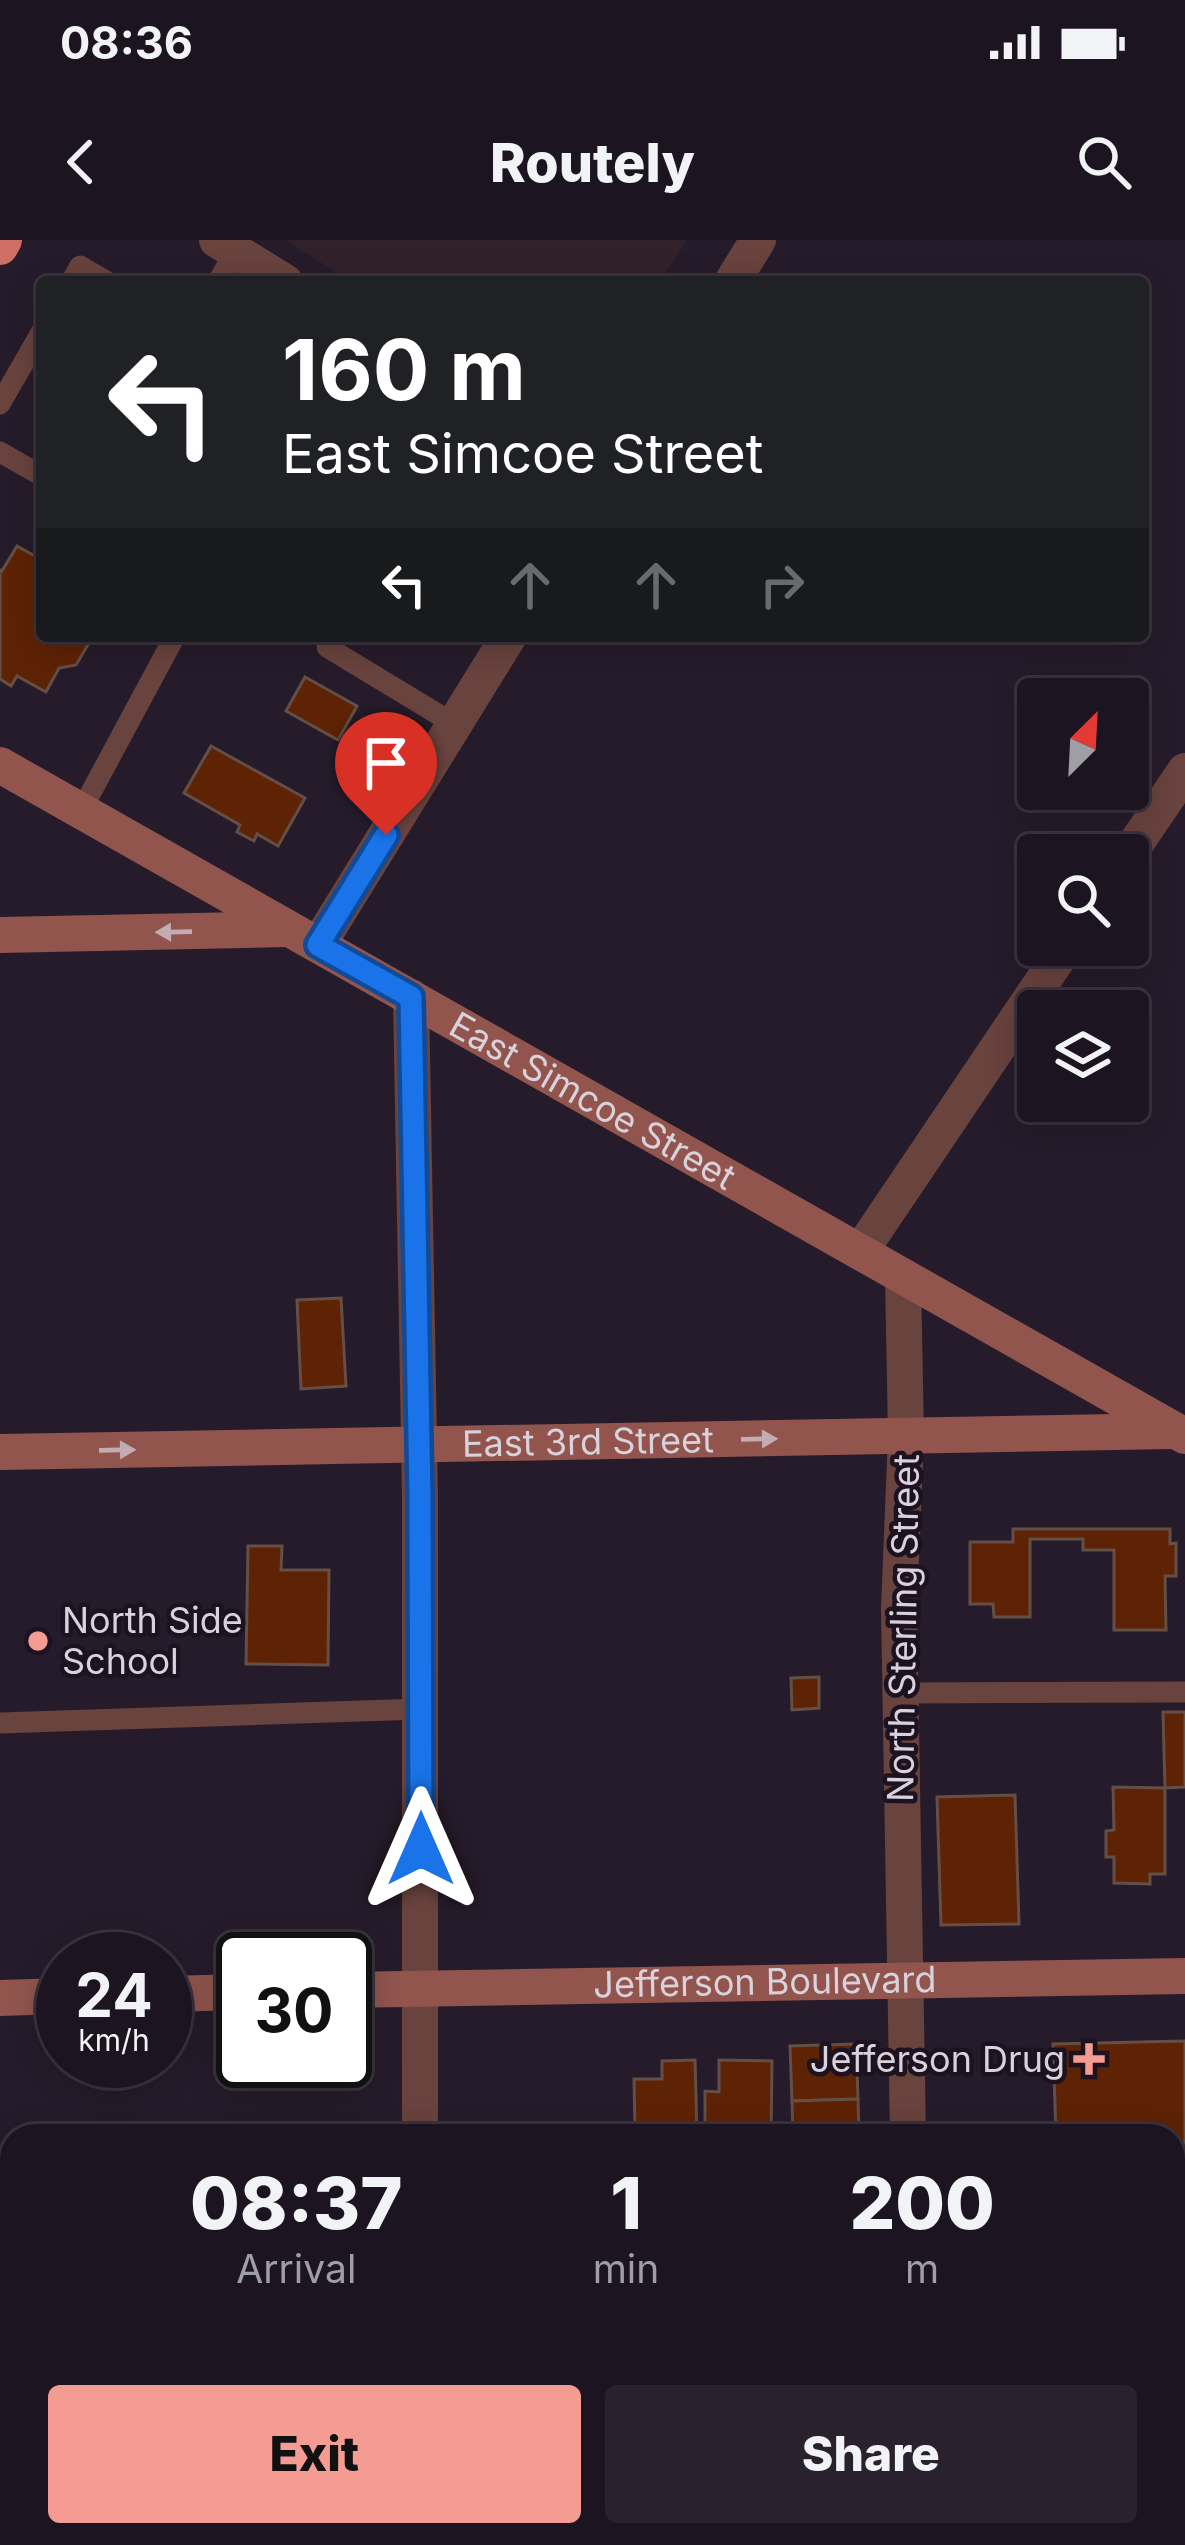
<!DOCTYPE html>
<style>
:root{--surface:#1c1420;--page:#29212d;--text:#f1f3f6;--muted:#a09ea5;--line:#3a333e;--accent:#f59c92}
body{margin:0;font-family:Inter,sans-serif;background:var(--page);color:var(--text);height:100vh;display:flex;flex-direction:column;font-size:45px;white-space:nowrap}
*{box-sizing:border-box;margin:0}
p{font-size:39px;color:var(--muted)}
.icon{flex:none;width:66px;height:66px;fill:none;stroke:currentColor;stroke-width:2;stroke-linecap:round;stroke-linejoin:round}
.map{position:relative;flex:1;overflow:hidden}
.panel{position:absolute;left:0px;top:1884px;width:1185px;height:423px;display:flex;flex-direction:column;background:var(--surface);border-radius:36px 36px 0 0;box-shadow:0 6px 30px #0003,0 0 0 3px var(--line)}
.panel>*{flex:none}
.guide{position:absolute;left:36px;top:36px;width:1113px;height:366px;border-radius:12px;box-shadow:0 6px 30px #0003,0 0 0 3px var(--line);background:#202124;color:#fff;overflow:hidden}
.needle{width:78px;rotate:24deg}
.fabs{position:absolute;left:1017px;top:438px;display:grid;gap:24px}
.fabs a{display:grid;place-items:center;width:132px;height:132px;border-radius:12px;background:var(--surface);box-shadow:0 6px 30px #0003,0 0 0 3px var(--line);font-size:60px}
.speed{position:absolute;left:36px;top:1692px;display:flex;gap:24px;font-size:60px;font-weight:700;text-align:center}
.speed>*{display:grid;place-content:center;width:156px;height:156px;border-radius:50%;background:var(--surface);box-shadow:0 6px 30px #0003,0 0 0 3px var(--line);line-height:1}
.speed small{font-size:30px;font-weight:400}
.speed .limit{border:6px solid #111;border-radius:18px;background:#fff;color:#111}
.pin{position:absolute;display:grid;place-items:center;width:102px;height:102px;color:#fff;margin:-123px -51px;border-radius:50% 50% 50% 0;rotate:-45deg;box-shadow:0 0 12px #0007}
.pin .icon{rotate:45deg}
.me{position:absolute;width:132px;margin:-66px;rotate:0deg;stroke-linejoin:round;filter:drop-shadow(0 0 9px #0008)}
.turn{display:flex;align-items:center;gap:42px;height:252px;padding:0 48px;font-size:54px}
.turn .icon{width:156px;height:156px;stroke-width:2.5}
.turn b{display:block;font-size:84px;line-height:102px}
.lanes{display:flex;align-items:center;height:114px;padding:0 48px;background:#0003;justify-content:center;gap:60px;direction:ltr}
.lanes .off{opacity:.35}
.eta{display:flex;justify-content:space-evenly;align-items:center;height:204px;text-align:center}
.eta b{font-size:72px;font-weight:800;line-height:84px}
.action{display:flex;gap:24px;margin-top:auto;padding:24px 48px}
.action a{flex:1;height:138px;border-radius:12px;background:var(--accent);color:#111;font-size:48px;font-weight:800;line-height:138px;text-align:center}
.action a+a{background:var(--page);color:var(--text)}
.status{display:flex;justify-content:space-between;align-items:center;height:84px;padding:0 60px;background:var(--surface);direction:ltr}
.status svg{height:33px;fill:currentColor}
header{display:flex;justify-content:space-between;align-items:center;height:156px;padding:0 48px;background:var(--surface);font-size:54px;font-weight:800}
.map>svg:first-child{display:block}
</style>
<div class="status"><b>08:36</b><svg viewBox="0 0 49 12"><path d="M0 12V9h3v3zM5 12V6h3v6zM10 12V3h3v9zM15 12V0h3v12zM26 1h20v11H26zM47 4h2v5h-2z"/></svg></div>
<header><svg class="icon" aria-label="back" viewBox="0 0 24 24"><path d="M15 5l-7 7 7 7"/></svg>Routely<svg class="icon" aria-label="search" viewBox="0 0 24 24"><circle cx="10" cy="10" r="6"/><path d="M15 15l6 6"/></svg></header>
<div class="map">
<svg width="1185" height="2305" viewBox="0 0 1185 2305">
<rect width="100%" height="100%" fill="#261b2a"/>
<polygon fill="#31212b" points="285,0 687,0 660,42 352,42"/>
<g fill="#5e2204" stroke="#644f46" stroke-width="3">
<polygon points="17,306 42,320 42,396 87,396 89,403 76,425 59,428 46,452 17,436 11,446 0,439 0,330 2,331"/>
<polygon points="305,437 357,466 338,500 286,471"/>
<polygon points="211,506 305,558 278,606 257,594 254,601 237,592 240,585 184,553"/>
<polygon points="341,1058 346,1146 301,1149 297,1060"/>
<polygon points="1013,1289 1170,1289 1170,1304 1176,1303 1176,1336 1165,1336 1166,1390 1114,1390 1114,1310 1083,1310 1083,1299 1030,1299 1030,1377 994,1377 993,1364 970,1364 970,1302 1013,1302"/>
<polygon points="248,1306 282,1306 281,1330 329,1330 328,1425 246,1424"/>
<polygon points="819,1437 819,1468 792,1470 791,1438"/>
<polygon points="1163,1472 1185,1472 1185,1547 1165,1548"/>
<polygon points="1113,1547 1165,1548 1165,1634 1150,1634 1150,1644 1114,1643 1114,1617 1106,1617 1106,1591 1114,1590"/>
<polygon points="1015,1555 1019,1684 941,1685 937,1557"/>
<polygon points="1185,1801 1185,1905 1173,1905 1173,1896 1056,1896 1053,1804"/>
<polygon points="856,1804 858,1859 792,1861 790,1806"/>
<polygon points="695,1820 697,1896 642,1896 642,1888 635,1888 634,1839 662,1839 662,1821"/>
<polygon points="719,1820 772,1821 771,1896 717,1896 717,1887 705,1887 705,1851 719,1852"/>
<polygon points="858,1859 859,1896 793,1896 792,1861"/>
<polygon points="1179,2037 1182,2045 1185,2044 1185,2072 1173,2078 1173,2040"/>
<polygon points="1173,2258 1182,2277 1174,2281 1185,2303 1118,2305 1113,2295 1173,2295"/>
<polygon points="817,2295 933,2295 936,2302 929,2305 920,2305 918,2301 909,2305 821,2305"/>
</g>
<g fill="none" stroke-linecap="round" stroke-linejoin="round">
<g stroke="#69433e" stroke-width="21">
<polyline points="71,42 80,26 108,42"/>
<polyline points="218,42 235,11"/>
<polyline points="0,164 42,91"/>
<polyline points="0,212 42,236"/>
<polyline points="327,407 454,484"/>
<polyline points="81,571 175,396"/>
<polyline points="900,1453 1185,1452"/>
<polyline points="0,1483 421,1469"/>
</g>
<g stroke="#69433e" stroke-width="36">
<polyline points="217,0 285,42"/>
<polyline points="732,42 758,0"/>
<polyline points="1128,615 1185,531"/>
<polyline points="318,705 509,396"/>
<polyline points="411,757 420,1256 420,1896"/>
<polyline points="860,1012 1067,705"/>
<polyline points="903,1037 906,1196 899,1368 908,1896"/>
<polyline points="501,2295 506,2305"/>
<polyline points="1042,2295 1046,2305"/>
</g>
<g stroke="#91554e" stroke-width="36">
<path id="s1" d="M0 525 1185 1196"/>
<polyline points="0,695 287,689"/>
<path id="s2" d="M0 1212 1172 1191"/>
<path id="s3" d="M345 1750C625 1743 905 1739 1185 1736"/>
<polyline points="165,1754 243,1752"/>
<polyline points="0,1758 63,1756"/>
</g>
<polyline stroke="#cd6f65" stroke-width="36" points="0,7 4,0"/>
</g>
<defs><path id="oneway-solid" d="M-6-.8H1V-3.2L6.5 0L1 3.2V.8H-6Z" transform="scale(3)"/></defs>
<g fill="#c3acb1">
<use href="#oneway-solid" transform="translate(174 692) rotate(179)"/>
<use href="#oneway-solid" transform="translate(759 1199) rotate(-1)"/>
<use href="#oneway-solid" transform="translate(117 1210) rotate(-1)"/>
</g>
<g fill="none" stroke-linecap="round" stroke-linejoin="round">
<g stroke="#114b97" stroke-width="30">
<polyline id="route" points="386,595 318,705 411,757 420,1256 421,1609"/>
</g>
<use href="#route" stroke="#1a73e8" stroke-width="21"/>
</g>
<g fill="#f59c92" stroke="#1c1220" stroke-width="4.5">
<circle cx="38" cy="1401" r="12"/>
<path d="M1083 1801h12v12h12v12h-12v12h-12v-12h-12v-12h12z"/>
</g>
<g text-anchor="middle" stroke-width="9" stroke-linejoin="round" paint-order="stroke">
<g font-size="36" fill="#d9d1dc" stroke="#1c1220">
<text dy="13" stroke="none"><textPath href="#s1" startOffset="681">East Simcoe Street</textPath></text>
<text dy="13" stroke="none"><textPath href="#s2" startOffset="588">East 3rd Street</textPath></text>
<text transform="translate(903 1388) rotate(-89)" y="13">North Sterling Street</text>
<text dy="13" stroke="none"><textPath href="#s3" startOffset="420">Jefferson Boulevard</textPath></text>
</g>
<g font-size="36" fill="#d9d1dc" stroke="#1c1220" text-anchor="start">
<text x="62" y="1393">North Side<tspan x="62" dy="41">School</tspan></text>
<text x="1065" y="1832" text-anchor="end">Jefferson Drug</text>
</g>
</g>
</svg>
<div class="fabs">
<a><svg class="needle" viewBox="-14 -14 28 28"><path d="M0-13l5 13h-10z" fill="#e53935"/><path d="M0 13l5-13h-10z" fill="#a09ea5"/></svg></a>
<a><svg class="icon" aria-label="search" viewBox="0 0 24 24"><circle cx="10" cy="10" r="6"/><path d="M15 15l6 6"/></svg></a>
<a><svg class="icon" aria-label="layers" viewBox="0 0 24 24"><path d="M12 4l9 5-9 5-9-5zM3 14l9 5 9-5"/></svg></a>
</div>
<div class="speed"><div>24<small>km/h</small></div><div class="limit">30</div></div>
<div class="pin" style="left:386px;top:595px;background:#d93025"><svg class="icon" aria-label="arrive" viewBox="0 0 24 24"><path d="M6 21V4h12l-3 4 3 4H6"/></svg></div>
<svg class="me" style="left:421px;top:1609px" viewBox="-20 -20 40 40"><path d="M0-17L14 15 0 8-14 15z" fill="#1a73e8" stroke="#fff" stroke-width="4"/></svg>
<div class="guide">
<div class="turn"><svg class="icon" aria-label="left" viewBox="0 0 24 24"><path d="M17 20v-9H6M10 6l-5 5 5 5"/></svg><div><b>160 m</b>East Simcoe Street</div></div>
<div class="lanes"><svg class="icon" aria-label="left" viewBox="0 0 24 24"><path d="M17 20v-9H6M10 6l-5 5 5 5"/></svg><svg class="icon off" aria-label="ahead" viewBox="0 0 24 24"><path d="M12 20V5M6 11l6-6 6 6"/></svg><svg class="icon off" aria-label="ahead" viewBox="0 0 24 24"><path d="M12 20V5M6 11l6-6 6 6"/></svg><svg class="icon off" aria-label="right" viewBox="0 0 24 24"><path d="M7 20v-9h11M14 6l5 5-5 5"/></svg></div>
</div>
<section class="panel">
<div class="eta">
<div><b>08:37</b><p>Arrival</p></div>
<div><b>1</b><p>min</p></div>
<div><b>200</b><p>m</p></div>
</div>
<div class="action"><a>Exit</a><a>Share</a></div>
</section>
</div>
